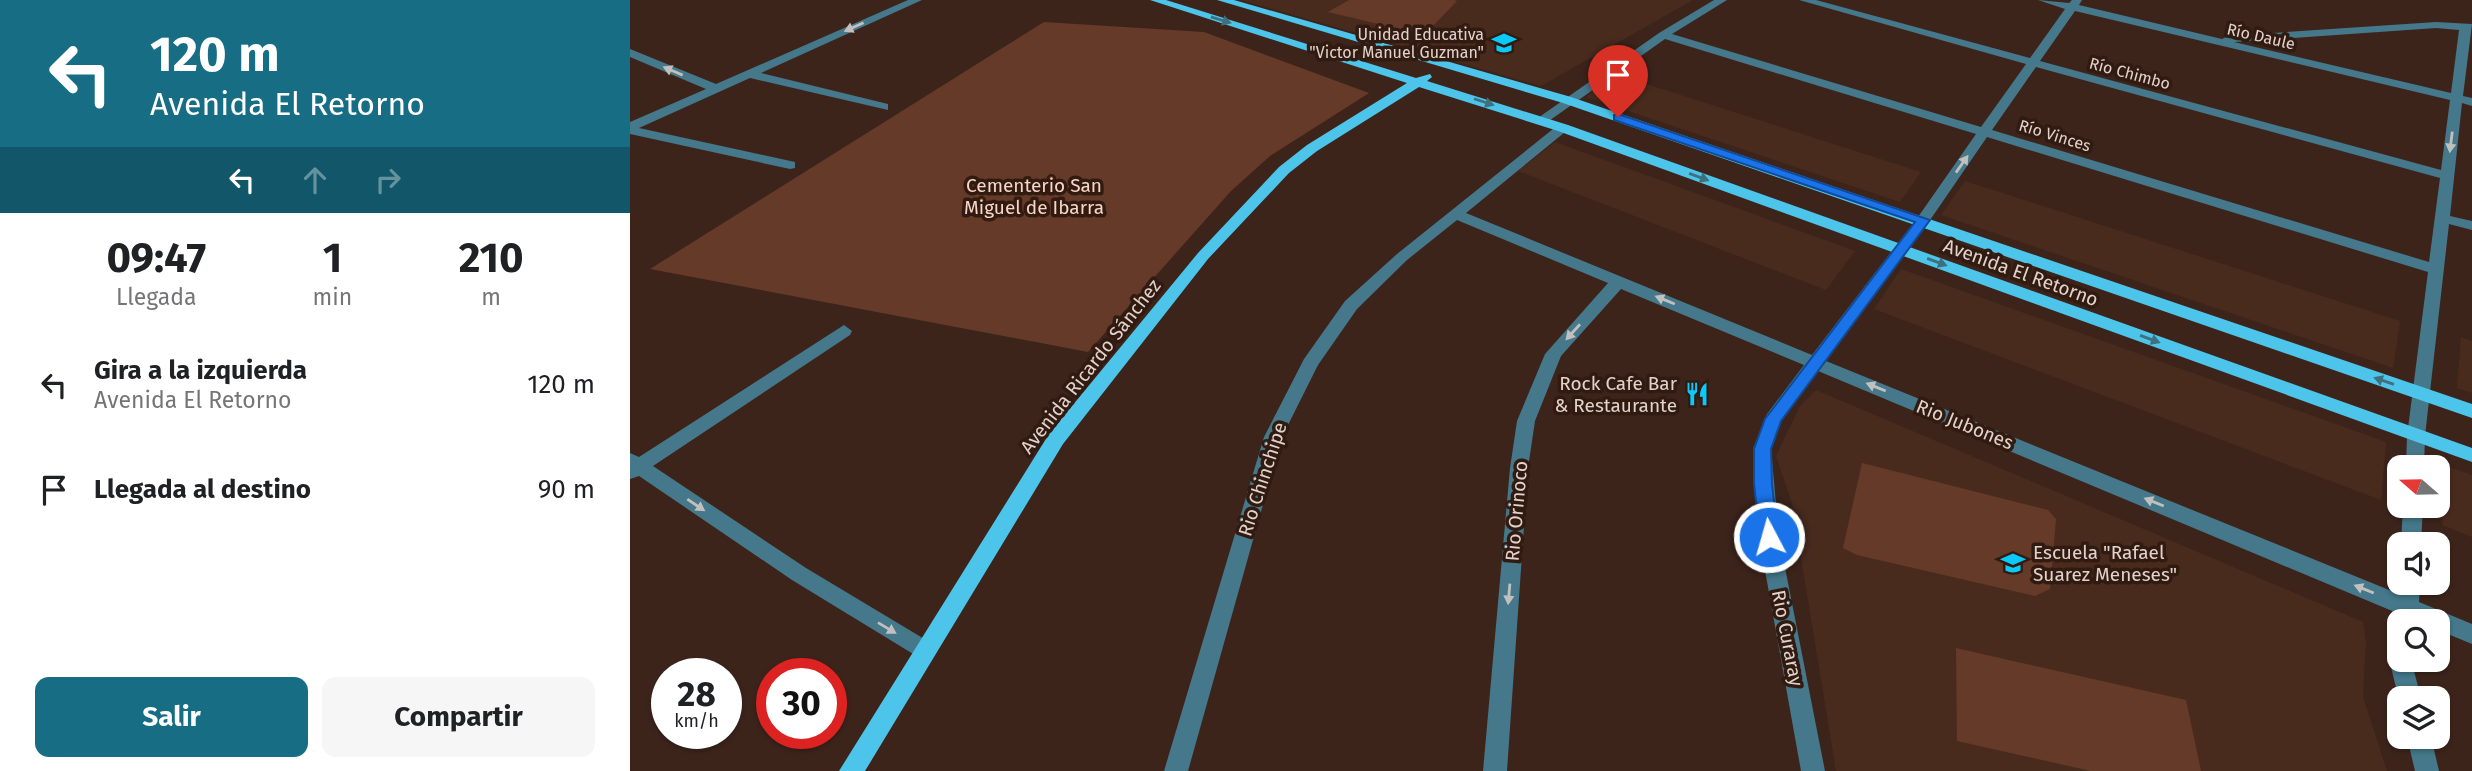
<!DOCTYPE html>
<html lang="es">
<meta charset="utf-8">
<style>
:root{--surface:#fff;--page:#f6f6f6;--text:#202124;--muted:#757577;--accent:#166d84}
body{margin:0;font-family:"Fira Sans",sans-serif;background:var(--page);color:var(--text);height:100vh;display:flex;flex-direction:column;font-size:26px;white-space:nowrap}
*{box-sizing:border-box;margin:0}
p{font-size:23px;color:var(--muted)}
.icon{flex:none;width:38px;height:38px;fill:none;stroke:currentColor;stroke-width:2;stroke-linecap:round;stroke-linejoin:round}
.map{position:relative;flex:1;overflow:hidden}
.sheet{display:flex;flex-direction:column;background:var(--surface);width:630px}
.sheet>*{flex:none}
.hud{background:#166d84;color:#fff;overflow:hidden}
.needle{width:46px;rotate:290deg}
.buttons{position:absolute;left:1757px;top:455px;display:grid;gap:14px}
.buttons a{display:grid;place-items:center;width:63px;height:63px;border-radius:14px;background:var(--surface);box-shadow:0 2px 5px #0004;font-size:35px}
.speed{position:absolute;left:21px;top:658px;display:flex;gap:14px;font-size:35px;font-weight:700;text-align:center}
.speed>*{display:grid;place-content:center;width:91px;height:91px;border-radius:50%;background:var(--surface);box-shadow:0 2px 5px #0004;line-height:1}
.speed small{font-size:18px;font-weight:400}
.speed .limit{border:10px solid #d22;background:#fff;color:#111}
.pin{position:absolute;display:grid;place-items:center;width:60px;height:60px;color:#fff;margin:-72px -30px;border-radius:50% 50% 50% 0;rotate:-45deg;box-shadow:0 0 7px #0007}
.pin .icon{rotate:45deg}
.me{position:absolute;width:77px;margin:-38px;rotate:354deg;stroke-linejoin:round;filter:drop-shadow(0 0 5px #0008)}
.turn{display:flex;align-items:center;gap:24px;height:147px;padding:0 35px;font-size:32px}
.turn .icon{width:91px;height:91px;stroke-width:2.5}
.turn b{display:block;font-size:49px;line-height:60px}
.lanes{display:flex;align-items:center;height:66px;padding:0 35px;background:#0003;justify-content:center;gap:35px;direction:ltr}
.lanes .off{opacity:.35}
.eta{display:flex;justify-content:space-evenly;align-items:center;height:119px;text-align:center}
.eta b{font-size:42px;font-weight:700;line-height:49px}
.button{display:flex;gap:14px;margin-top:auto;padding:14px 35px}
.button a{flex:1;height:80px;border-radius:14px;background:var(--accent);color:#fff;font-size:28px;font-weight:700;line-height:80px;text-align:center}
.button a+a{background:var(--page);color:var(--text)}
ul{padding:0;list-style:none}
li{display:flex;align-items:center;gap:21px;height:105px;padding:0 35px}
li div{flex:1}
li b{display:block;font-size:26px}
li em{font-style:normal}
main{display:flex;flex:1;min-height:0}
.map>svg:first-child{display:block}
</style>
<main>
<section class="sheet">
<div class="hud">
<div class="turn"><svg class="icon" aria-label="left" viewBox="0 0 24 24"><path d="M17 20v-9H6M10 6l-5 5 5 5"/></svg><div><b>120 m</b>Avenida El Retorno</div></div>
<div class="lanes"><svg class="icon" aria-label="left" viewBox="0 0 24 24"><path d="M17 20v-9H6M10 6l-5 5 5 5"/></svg><svg class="icon off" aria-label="ahead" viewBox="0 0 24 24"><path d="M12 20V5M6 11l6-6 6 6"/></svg><svg class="icon off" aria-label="right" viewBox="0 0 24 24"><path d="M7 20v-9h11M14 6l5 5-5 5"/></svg></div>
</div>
<div class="eta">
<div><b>09:47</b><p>Llegada</p></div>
<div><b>1</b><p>min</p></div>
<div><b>210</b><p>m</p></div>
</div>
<ul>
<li><svg class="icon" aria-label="left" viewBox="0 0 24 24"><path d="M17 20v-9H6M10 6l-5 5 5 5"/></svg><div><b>Gira a la izquierda</b><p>Avenida El Retorno</p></div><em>120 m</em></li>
<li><svg class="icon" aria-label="arrive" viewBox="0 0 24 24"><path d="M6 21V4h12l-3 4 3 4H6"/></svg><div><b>Llegada al destino</b></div><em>90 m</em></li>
</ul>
<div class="button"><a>Salir</a><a>Compartir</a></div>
</section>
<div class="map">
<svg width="1842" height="771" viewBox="0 0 1842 771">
<rect width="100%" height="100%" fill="#3c241b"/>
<g fill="#492b1e">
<polygon points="611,0 1063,0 911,86"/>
<polygon points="985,74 1291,172 1270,202 956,97"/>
<polygon points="925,142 1225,251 1196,290 888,171"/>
<polygon points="1335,181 1770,321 1763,368 1311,215"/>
<polygon points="1271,269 1756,442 1751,500 1244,309"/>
<polygon points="1831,337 1842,341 1842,393 1827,388"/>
<polygon points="1186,390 1733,622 1736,642 1733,697 1757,771 1206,771 1162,503 1146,456 1170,406"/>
<polygon points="1816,466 1842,475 1842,537 1812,525"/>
</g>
<g fill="#653a28">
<polygon points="719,0 824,0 827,1 794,35 698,12"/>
<polygon points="414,22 574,32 739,93 640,156 601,191 458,352 20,269"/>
<polygon points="1232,463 1418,510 1426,519 1420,589 1405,596 1227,555 1213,548"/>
<polygon points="1326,648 1556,700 1571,771 1461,771 1327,741"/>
</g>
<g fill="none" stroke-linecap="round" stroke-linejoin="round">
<g fill="#44788a" fill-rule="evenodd">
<polygon points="278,0 292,0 131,73 258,104 258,110 120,78 9,128 165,162 165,168 160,169 0,134 0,122 76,89 0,57 0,49 86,84"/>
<path d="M1084 0H1097L1042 34 1351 127 1396 64 1169 0H1186L1400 58 1435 9 1408 0 1439 3 1442 0H1452L1449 5 1592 39 1598 36 1806 22 1842 24 1833 96 1842 98V106L1832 103 1820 216 1842 221V230L1819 224 1795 436 1794 467H1776L1777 436 1798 272 1357 137 1298 223 1196 361 1769 594 1770 583H1790L1789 602 1842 624V644L1808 630V621H1769V627L1767 613 1188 371 1151 421 1141 449 1149 537 1195 771H1171L1129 537 1123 449 1137 414 1174 365 991 289 931 356 905 421 898 468 877 771H853L880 468 887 421 915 354 978 283 827 220 777 260 727 309 688 365 652 437 558 771H534L634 437 674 359 715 301 767 254 928 125H938L940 128 836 213 1182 355 1288 217 1346 134 1035 39 916 123H906L905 120 1029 33ZM1445 11 1820 100 1811 170 1410 61ZM1806 28 1829 30 1821 93 1604 42ZM1406 67 1810 178 1799 262 1362 130Z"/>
<polygon points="214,325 222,331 220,335 23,466 176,568 301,643 304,650 301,657 293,660 162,580 9,476 0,479 0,453 9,457"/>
<polygon points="1773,506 1793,506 1791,544 1771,544"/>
<polygon points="1769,651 1769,660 1784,660 1783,667 1791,698 1769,700 1761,667 1765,653"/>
<polygon points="1777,737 1801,737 1809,771 1785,771"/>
</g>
<g fill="#4dc4ea" fill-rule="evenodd">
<polygon points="520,0 536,0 786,78 800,74 802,77 797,81 938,125 1842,448 1842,462 928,131 789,87 687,151 659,173 578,259 433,444 235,771 209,771 419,434 568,253 649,167 677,145 777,83"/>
<polygon points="587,0 604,0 941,97 1842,404 1842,418 933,103"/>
</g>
</g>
<defs><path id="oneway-solid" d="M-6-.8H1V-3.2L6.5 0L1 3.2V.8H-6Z" transform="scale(1.75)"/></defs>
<g fill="#3f707e">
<use href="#oneway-solid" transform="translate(591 20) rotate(17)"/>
<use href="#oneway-solid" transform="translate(854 102) rotate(18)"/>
<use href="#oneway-solid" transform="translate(1069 177) rotate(20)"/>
<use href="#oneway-solid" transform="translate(1307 262) rotate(20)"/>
<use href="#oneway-solid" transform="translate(1520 339) rotate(20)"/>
<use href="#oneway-solid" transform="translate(1754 381) rotate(-161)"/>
</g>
<g fill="#c2c0bf">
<use href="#oneway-solid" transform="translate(224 27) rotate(156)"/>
<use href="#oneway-solid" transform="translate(43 71) rotate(-157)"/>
<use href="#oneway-solid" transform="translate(1821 142) rotate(97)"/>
<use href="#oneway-solid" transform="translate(1332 164) rotate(-55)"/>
<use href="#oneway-solid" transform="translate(1035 300) rotate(-158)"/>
<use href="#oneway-solid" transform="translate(943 332) rotate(132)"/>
<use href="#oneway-solid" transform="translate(1246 387) rotate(-158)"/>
<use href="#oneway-solid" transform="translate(1524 502) rotate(-158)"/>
<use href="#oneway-solid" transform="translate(66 505) rotate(34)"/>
<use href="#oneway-solid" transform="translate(1734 589) rotate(-158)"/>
<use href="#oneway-solid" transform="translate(879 594) rotate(95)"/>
<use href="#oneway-solid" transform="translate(257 628) rotate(31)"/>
</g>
<polygon fill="#1a73e8" stroke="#114b97" stroke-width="2" points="988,114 1300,220 1151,421 1141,449 1142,484 1148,537 1145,542 1139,544 1132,542 1130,537 1124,484 1124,449 1135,419 1285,222 984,120 984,115"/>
<defs>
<g id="university-bare" transform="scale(1.89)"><path d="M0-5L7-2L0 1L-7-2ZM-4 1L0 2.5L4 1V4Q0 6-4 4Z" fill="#09cafa" stroke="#311b11" stroke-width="2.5" paint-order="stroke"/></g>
<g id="restaurant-bare" transform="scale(1.89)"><path d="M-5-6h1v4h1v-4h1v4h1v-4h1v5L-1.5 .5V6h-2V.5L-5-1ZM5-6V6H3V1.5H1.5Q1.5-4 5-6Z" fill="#09cafa" stroke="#311b11" stroke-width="2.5" paint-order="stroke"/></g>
<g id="school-bare" transform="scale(1.89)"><path d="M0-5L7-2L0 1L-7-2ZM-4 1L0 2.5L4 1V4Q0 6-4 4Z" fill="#09cafa" stroke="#311b11" stroke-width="2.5" paint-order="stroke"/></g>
</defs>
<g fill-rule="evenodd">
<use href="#university-bare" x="874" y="43"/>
<use href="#restaurant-bare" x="1067" y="394"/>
<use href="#school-bare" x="1383" y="563"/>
</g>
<g text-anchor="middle" stroke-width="7" stroke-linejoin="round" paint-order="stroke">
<g font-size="16" fill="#e2d2cc" stroke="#311b11" text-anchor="end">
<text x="854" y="40">Unidad Educativa<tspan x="854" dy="18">"Victor Manuel Guzman"</tspan></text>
</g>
<g font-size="16" fill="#e2d2cc" stroke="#311b11">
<text transform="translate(1631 36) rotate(13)" y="6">Río Daule</text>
<text transform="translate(1500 73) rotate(15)" y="6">Río Chimbo</text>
<text transform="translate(1425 135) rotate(17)" y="6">Río Vinces</text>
</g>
<g font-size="19" fill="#f8d5c7" stroke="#311b11">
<text x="404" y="192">Cementerio San<tspan x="404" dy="22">Miguel de Ibarra</tspan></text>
</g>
<g font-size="19" fill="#e2d2cc" stroke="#311b11">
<text transform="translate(1391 272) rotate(20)" y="7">Avenida El Retorno</text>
<text transform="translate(460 366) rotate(-52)" y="7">Avenida Ricardo Sánchez</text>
<text transform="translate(1335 424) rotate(22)" y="7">Rio Jubones</text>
<text transform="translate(632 479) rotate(-72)" y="7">Rio Chinchipe</text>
<text transform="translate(886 511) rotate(-85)" y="7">Rio Orinoco</text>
<text transform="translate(1158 638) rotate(79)" y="7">Rio Curaray</text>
</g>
<g font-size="19" fill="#e2d2cc" stroke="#311b11" text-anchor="end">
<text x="1047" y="390">Rock Cafe Bar<tspan x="1047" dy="22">&amp; Restaurante</tspan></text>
<text x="1403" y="559" text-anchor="start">Escuela "Rafael<tspan x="1403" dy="22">Suarez Meneses"</tspan></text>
</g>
</g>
</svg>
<div class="buttons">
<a><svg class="needle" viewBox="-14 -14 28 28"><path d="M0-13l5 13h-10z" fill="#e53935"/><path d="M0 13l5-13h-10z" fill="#757577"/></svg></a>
<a><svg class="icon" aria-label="sound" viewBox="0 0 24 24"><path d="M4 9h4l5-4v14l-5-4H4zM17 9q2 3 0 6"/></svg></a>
<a><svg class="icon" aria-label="search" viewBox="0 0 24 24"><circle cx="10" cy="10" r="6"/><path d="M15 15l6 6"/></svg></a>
<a><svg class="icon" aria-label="layers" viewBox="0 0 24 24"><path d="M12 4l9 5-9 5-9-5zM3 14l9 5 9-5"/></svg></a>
</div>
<div class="speed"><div>28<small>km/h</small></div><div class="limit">30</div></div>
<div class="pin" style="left:988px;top:117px;background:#d93025"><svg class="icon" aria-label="arrive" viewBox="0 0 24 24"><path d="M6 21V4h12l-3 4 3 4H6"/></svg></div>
<svg class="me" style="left:1139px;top:537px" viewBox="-20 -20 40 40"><circle r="17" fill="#1a73e8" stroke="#fff" stroke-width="3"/><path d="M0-11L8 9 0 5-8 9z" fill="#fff"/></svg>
</div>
</main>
